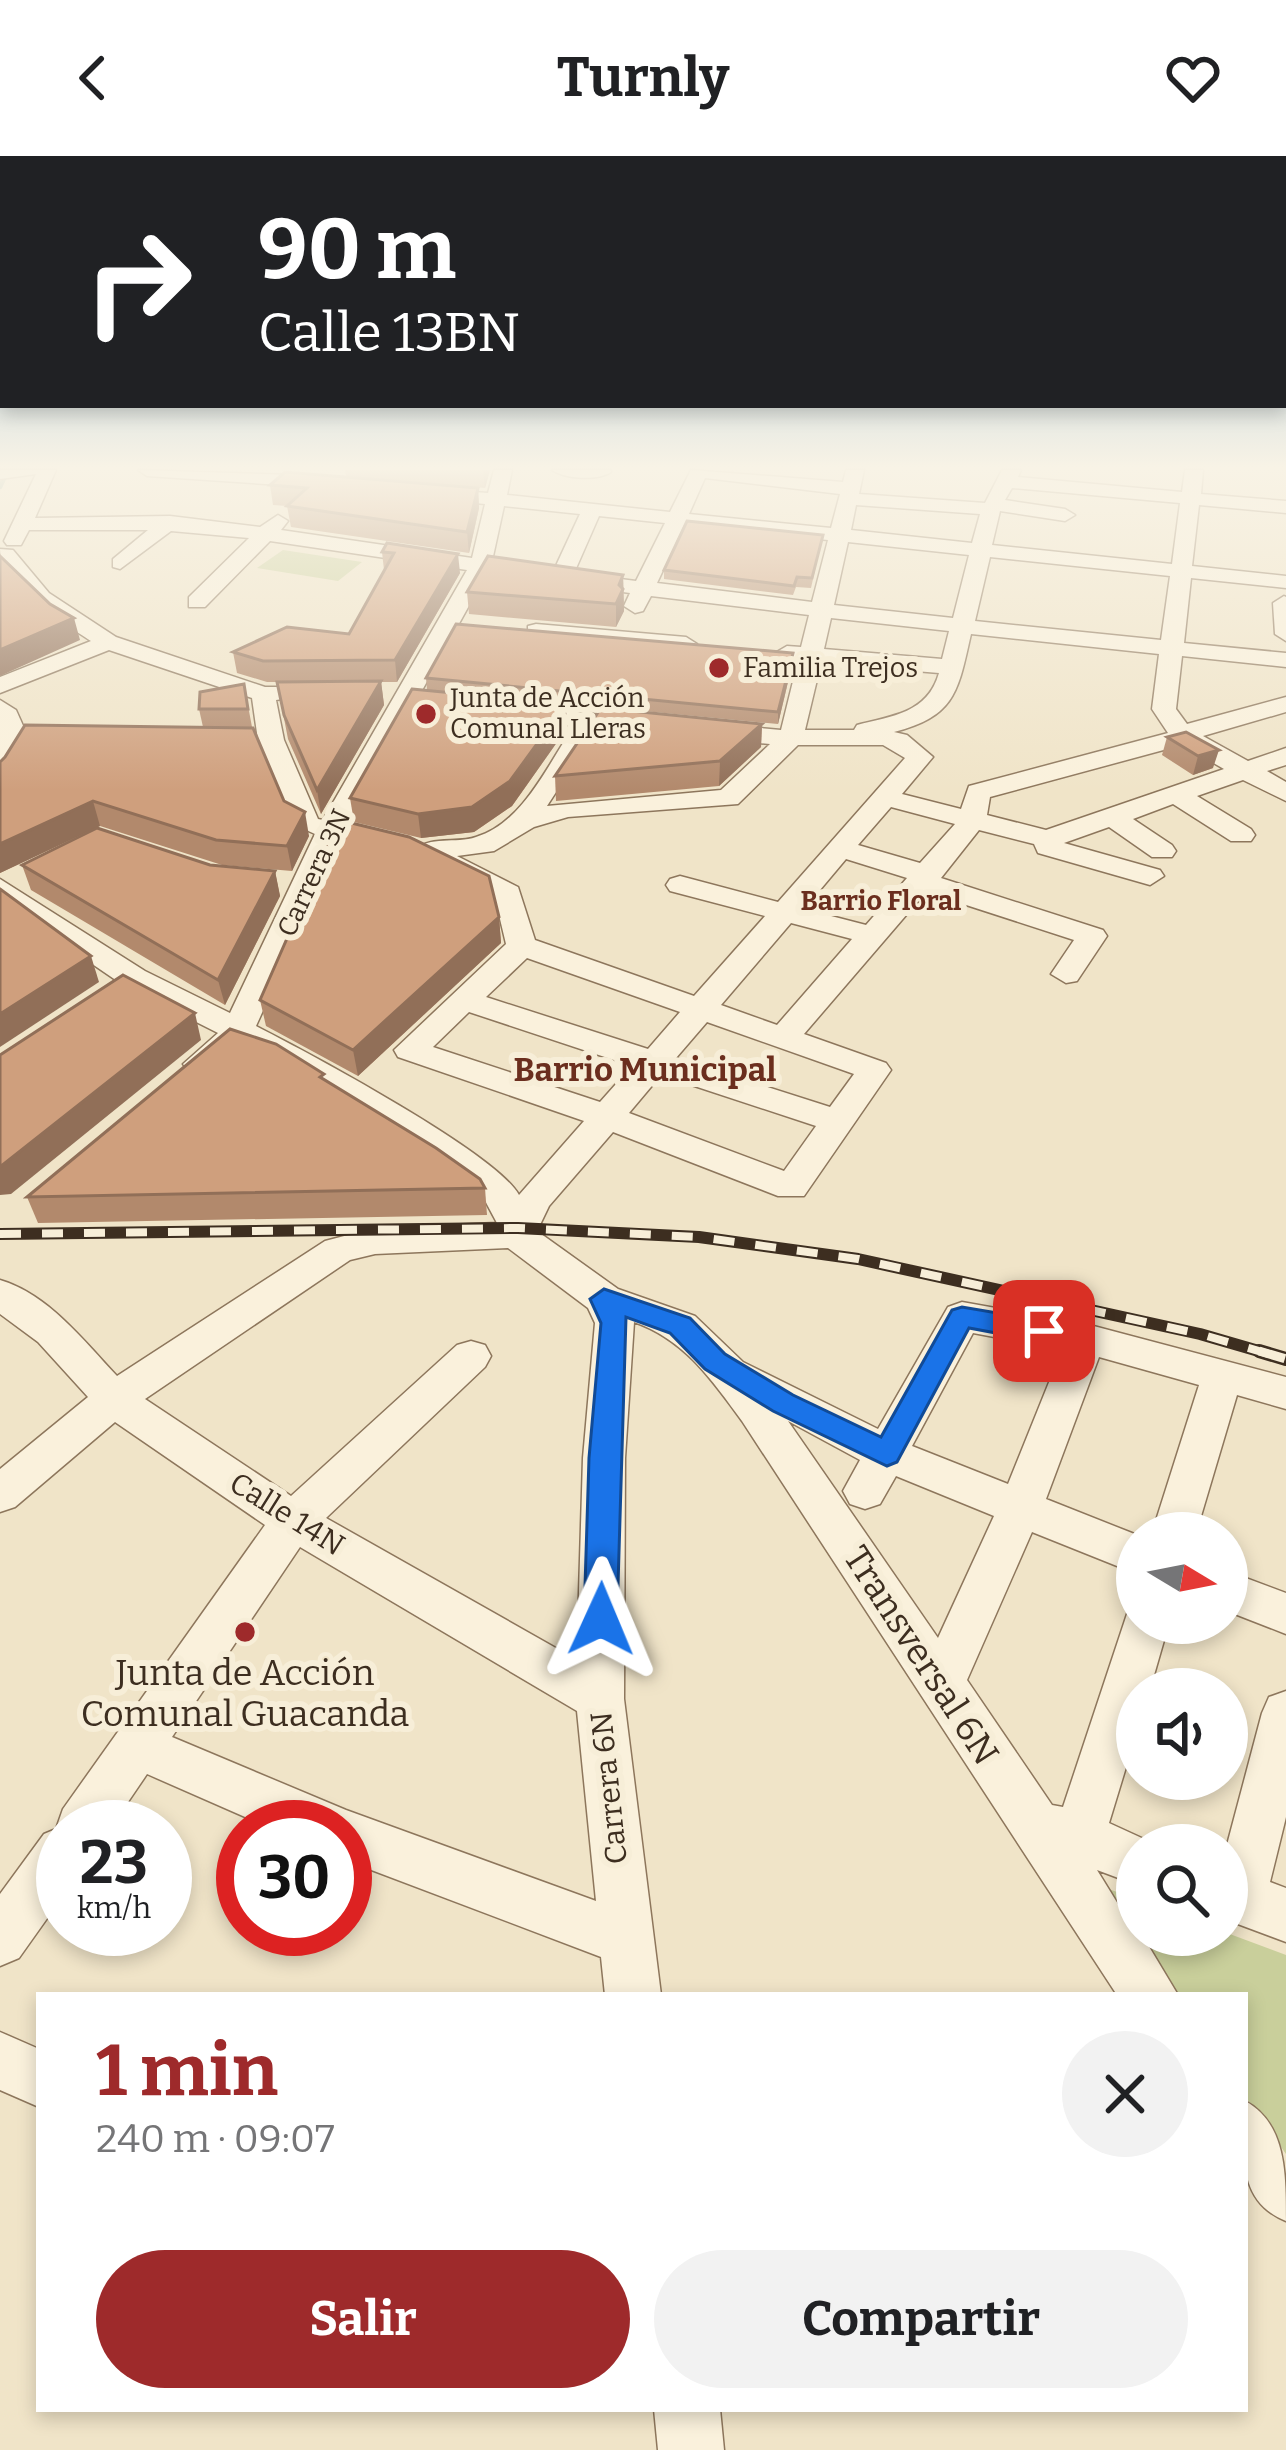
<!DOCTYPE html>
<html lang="es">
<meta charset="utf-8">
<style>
:root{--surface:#fff;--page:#f2f2f2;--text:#202124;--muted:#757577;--accent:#9e2a2b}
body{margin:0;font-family:Bitter,serif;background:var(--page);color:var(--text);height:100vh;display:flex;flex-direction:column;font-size:45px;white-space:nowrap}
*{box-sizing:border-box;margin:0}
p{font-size:39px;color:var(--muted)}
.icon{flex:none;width:66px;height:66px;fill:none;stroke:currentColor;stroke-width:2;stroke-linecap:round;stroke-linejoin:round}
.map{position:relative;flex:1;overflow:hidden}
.panel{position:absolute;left:36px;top:1836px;width:1212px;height:420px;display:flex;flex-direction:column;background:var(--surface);border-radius:0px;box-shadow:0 6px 18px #0003}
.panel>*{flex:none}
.guide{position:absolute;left:0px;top:0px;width:1287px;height:252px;box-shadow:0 6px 18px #0003;background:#202124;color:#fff;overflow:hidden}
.needle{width:78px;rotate:100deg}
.tools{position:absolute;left:1116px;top:1356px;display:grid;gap:24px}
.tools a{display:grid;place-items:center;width:132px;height:132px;border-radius:50%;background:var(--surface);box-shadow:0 6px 18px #0003;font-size:60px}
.speed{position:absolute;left:36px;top:1644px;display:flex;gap:24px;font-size:60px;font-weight:700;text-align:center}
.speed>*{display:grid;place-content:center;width:156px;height:156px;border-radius:50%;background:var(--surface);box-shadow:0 6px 18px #0003;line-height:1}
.speed small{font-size:30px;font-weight:400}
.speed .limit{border:18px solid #d22;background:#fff;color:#111}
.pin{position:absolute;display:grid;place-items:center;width:102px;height:102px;color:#fff;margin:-51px;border-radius:24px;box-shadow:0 6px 18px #0006}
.me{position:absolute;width:132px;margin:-66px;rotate:1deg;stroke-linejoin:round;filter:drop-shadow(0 0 9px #0008)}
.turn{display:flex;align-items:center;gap:42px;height:252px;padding:0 60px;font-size:54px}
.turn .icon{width:156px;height:156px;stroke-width:2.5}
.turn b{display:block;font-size:84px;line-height:102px}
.round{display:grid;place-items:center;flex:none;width:126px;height:126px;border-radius:63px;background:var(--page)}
.head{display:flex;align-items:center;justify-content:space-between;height:204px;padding:0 60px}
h1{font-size:72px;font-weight:700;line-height:90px;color:var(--accent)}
.action{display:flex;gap:24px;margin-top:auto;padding:24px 60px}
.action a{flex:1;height:138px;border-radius:72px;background:var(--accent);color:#fff;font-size:48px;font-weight:700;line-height:138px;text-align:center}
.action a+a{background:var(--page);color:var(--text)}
header{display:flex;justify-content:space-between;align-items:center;height:156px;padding:0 60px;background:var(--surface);font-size:54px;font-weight:700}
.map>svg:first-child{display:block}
</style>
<header><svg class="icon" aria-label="back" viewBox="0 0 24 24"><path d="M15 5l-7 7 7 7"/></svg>Turnly<svg class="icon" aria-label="heart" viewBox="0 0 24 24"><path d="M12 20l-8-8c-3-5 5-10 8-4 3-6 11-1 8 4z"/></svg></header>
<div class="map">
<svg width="1286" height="2294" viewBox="0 0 1286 2294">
<rect width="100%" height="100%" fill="#f0e4c8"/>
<g fill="#c9cf9b">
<polygon points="283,394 362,406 338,425 257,412"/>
<polygon points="1097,1729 1137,1743 1137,1779 1227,1777 1286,1799 1286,1998 1245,1940 1245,1839 1175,1839"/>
</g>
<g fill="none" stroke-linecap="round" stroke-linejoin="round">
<polyline stroke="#6f938a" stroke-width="4.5" points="0,331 7,316"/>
<g stroke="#8d765c" stroke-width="3">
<g id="minor">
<path d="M0 314H56L35 362 170 360 260 371 278 359 288 365 281 374 472 402 485 348 426 342 416 336 419 332 488 337 494 314H512L507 339 670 356 691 314 843 326 846 314H864L859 338 985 347 1002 314H1021L1018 321 1182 336 1185 314H1203L1201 338 1286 345V357L1199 349 1192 410 1286 420V432L1191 422 1184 487 1286 497V511L1182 500 1176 553 1187 568 1286 541V556L1203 580 1248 605 1286 592V609L1267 615 1286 626V645L1243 624 1197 640 1251 673 1255 679 1251 685H1231L1173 648 1133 663 1172 689 1176 695 1172 701H1152L1109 671 1064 687 1160 714 1164 720 1150 729 1038 697 1034 688 979 674 941 722 1103 774 1107 780 1077 825 1066 827 1051 818 1074 784 926 736 804 878 886 907 891 914 804 1040H778L613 976 549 1050 537 1075 618 1133 695 1160 743 1206 878 1273 948 1151 962 1146 1086 1168 1286 1221V1253L1237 1239 1196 1377H1152L1199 1229 1099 1201 1046 1343 1137 1379V1418L1032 1376 967 1524 1052 1649 1063 1651 1129 1452 1137 1450V1467H1169L1150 1533H1137V1575L1109 1667 1157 1689H1137V1729L1097 1714 1137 1779H1142L1178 1839H1117L742 1265C712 1224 684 1183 634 1166L625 1302 624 1543 661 1839H605L601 1801 345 1704V1671H268L147 1618 111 1671H63V1740L19 1802 0 1810V1738L44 1678 56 1673 63 1653 265 1369 115 1266 15 1351 0 1356V1313L88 1241 38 1186 0 1158V1124C48 1138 84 1185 117 1220L325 1085 375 1072 497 1067 482 1039 444 1012 284 910 242 889 212 915H188L183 908 218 877 123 829 0 745V723L145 815 230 857 315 678 293 668 258 584 252 542 109 494 0 537V521L91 485C63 466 0 431 0 393L13 394 49 437 116 481 265 531H296V541L276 544 284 584 318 663 323 664 467 414 270 385 205 451H189V441L249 382 171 375 120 413 113 411V403L148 374H29L21 389H7L4 385 36 318 0 323ZM705 322 840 338 831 372 689 358ZM1012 332 1180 347 1172 408 992 389 1000 355 1065 365 1075 359 1065 353 1005 344ZM856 349 980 358 972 387 851 374ZM504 350 580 358 554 414 492 405ZM599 360 665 367 636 425 574 417ZM684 369 828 384 812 446 657 427ZM848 386 969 399 953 462 834 449ZM990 401 1170 420 1161 484 975 465ZM487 417 630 437 624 450 635 457 643 455 651 440 809 459 801 491 787 490 775 497 798 505 781 574 708 567 695 575 708 583 770 588 721 634 547 650 597 573 643 577 655 570 643 563 517 550 508 552 505 557 508 562 574 570C548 608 523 667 476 681 456 688 429 679 414 695L418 701 435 703 437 712 495 742 506 788 394 894 398 901 584 965 519 1039C496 997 307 896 256 870L340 684 385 695 399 687 395 681 347 670ZM831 462 949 475 942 503 824 493ZM971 478 1159 498 1152 553 1168 577 969 630 961 653 902 638 933 601 907 579 894 576C956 560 958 535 971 478ZM821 507 939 517C928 557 892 560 857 569L854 574H805ZM798 589H883L905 602 778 746 680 720 670 723 666 729 670 735 765 760 694 840 535 784 518 731 457 700 494 695 534 671 568 661 738 648ZM1182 589 1224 613 1046 674 987 659 990 641ZM891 651 955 668 920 707 858 689ZM846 703 907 722 866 769 804 753ZM791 767 852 783 777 869 721 849ZM527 802 680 856 648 893 486 841ZM469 856 632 910 600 946 433 891ZM707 866 854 918 830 951 676 902ZM661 919 816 970 784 1015 629 957ZM508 1092 588 1152 595 1167 583 1302 577 1504 326 1362 485 1211 491 1200 485 1189 471 1185 457 1189 291 1340 145 1243 350 1104 375 1098ZM973 1177 1062 1194 1008 1328 912 1290ZM788 1265 860 1304 843 1335 850 1348 865 1353 880 1348 896 1320 994 1360 938 1482ZM300 1391 577 1555 596 1745 346 1654 172 1581Z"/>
<polygon points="138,314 326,320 336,326 326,332 147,320"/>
<path d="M552 314H610L611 316C598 325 565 323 552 314Z"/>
<polygon points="1284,440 1286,441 1286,485 1275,478 1273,447"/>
<polygon points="536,468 686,481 697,488 686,495 528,480 528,470"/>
<polygon points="0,544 16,554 29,583 16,613 0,625"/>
<polygon points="1227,1415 1286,1437 1286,1478 1227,1455"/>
<polygon points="1286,1535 1286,1661 1270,1726 1286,1732 1286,1786 1227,1764 1227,1689 1262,1557 1269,1541"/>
<polygon points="0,1876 39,1893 39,1951 0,1934"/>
<path d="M1245 1945C1286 1967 1286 2017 1286 2065 1234 2044 1245 1993 1245 1945Z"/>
<polygon points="654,2253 720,2253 724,2294 658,2294"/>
</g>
</g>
<use href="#minor" fill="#faf1dc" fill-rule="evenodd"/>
<g stroke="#3d2e20" stroke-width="12">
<polyline id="rail-far1" points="0,1078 518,1072 699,1081 858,1103 1200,1178 1269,1198"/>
</g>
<g stroke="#3d2e20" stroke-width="14">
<polyline id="rail" points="1259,1195 1286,1203"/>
</g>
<use href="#rail-far1" stroke="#f7eed8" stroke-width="8" stroke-dasharray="21" stroke-linecap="butt"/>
<use href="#rail" stroke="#f7eed8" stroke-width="9" stroke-dasharray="27" stroke-linecap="butt"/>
</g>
<g fill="#b2896c">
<polygon points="345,314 490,314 485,332 346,320"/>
<polygon points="270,329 478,332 479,352 469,397 291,371 287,350 273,349"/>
<polygon points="823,379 811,432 796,431 793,439 664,423 664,414"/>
<polygon points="387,387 460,417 397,526 381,526 384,549 321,658 288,583 277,526 267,526 237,517 233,496 349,478 384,414 382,396"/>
<polygon points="623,419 624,455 616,471 469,458 467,436"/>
<polygon points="793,497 792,509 778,568 427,534 426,522"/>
<polygon points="244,528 252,571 203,571 199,553"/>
<polygon points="762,568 761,591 719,630 556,645 555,620"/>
<polygon points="567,572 512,650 474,676 421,682 354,666 350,642"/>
<polygon points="1186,576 1213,612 1193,619 1162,599 1167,581"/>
<polygon points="0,606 284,645 309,680 292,715 222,709 100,670 0,717"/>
<polygon points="22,709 210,709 275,715 280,740 225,849 31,734"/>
<polygon points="499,761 501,787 358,920 266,870 260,844"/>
<polygon points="325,924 485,1032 487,1059 38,1067 27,1041"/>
</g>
<g fill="#916f58">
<polygon points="483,314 490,314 485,332"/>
<polygon points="478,332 479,352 469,397 467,376"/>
<polygon points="458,398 460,417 397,526 395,504"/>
<polygon points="623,419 624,455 616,471 616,448"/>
<polygon points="74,462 80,484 0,520 0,494"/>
<polygon points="793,497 792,509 778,568 778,556"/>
<polygon points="381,525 384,549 321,658 317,634"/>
<polygon points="566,548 567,572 512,650 474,676 421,682 418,658"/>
<polygon points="762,568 761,591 719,630 720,605"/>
<polygon points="1219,594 1213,612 1193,619 1198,600"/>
<polygon points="93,645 100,670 0,717 0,688"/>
<polygon points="305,656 309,680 292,715 287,690"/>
<polygon points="275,715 280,740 225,849 218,824"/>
<polygon points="499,761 501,787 358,920 353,894"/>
<polygon points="91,800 99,826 0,891 0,858"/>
<polygon points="195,857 201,884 11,1038 0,1039 0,1011"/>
</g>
<g fill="#cf9f7d" stroke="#916f58" stroke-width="3">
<polygon points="285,316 478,332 467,376 287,350 307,332 270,329"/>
<polygon points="687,365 823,379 812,422 797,421 794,430 664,414"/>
<polygon points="387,387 458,398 395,504 263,505 233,496 287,471 349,478 394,397 382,396"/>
<polygon points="0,400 50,448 74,462 0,494"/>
<polygon points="488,400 623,419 619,429 623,433 616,448 467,436"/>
<polygon points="456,468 793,497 778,556 426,522"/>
<polygon points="381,525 317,634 284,559 277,526"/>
<polygon points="244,528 248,553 199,553 200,536"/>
<polygon points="412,533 566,548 510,625 472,651 418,658 350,642"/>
<polygon points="601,552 762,568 720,605 555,620"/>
<polygon points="25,569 253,572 284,645 305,656 287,690 216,684 93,645 0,688 0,606 5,601"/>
<polygon points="1186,576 1219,594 1198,600 1167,581"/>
<polygon points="339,664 409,681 489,720 499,761 353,894 260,844"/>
<polygon points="97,672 210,709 275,715 218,824 22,709"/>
<polygon points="0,733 91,800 0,858"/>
<polygon points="123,819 195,857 0,1011 0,899"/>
<polygon points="230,873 276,888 324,918 320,921 436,992 480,1023 485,1032 27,1041"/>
</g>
<linearGradient id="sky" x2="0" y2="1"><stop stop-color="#8fbad6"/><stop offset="0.49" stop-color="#f8f3e6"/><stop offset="1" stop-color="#f8f3e6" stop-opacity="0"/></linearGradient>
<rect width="1286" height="635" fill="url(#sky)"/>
<polygon fill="#1a73e8" stroke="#114b97" stroke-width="3" points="604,1133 690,1162 725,1198 793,1239 881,1281 952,1154 962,1151 1044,1165 1058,1175 1044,1186 969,1172 897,1306 887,1310 773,1255 705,1213 670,1177 626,1161 617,1463 612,1473 601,1477 589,1473 584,1463 589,1302 601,1167 590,1143"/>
<g fill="#9e2a2b" stroke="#f7eed8" stroke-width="4.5">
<circle cx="719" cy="512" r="12"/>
<circle cx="426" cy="558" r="12"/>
<circle cx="245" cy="1476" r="12"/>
</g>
<g text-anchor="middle" stroke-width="12" stroke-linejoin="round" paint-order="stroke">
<g font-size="27" fill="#3d2e20" stroke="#f7eed8" text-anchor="start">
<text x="743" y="521">Familia Trejos</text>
<text x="450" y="551">Junta de Acción<tspan x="450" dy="31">Comunal Lleras</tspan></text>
</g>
<g font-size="27" fill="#3d2e20" stroke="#f7eed8">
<text transform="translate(314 717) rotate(-65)" y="9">Carrera 3N</text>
</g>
<g font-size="27" font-weight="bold" fill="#6b2e1e" stroke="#f7eed8">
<text x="881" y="754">Barrio Floral</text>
</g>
<g font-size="30" fill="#3d2e20" stroke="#f7eed8">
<text transform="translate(287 1358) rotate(32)" y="10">Calle 14N</text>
<text transform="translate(609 1632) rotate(-96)" y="10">Carrera 6N</text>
</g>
<g font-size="33" font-weight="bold" fill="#6b2e1e" stroke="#f7eed8">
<text x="645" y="925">Barrio Municipal</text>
</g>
<g font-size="36" fill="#3d2e20" stroke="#f7eed8">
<text transform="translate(922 1499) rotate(57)" y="13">Transversal 6N</text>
</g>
<g font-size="36" fill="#3d2e20" stroke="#f7eed8">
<text x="245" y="1529">Junta de Acción<tspan x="245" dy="41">Comunal Guacanda</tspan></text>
</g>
</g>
</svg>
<div class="tools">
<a><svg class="needle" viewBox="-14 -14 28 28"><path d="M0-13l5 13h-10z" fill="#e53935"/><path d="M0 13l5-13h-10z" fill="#757577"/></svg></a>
<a><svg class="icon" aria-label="sound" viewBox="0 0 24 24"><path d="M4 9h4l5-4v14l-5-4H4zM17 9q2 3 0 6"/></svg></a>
<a><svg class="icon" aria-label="search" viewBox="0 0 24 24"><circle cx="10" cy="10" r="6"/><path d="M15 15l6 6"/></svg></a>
</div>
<div class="speed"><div>23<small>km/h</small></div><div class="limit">30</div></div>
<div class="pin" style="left:1044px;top:1175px;background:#d93025"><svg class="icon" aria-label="arrive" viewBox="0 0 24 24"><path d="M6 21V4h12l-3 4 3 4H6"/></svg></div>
<svg class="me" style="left:601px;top:1463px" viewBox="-20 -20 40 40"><path d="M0-17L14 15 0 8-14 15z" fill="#1a73e8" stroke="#fff" stroke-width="4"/></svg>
<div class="guide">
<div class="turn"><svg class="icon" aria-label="right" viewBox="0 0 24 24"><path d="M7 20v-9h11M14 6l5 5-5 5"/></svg><div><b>90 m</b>Calle 13BN</div></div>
</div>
<section class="panel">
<div class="head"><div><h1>1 min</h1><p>240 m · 09:07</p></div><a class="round"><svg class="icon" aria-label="close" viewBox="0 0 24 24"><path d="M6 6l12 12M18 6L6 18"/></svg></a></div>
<div class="action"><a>Salir</a><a>Compartir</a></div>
</section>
</div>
